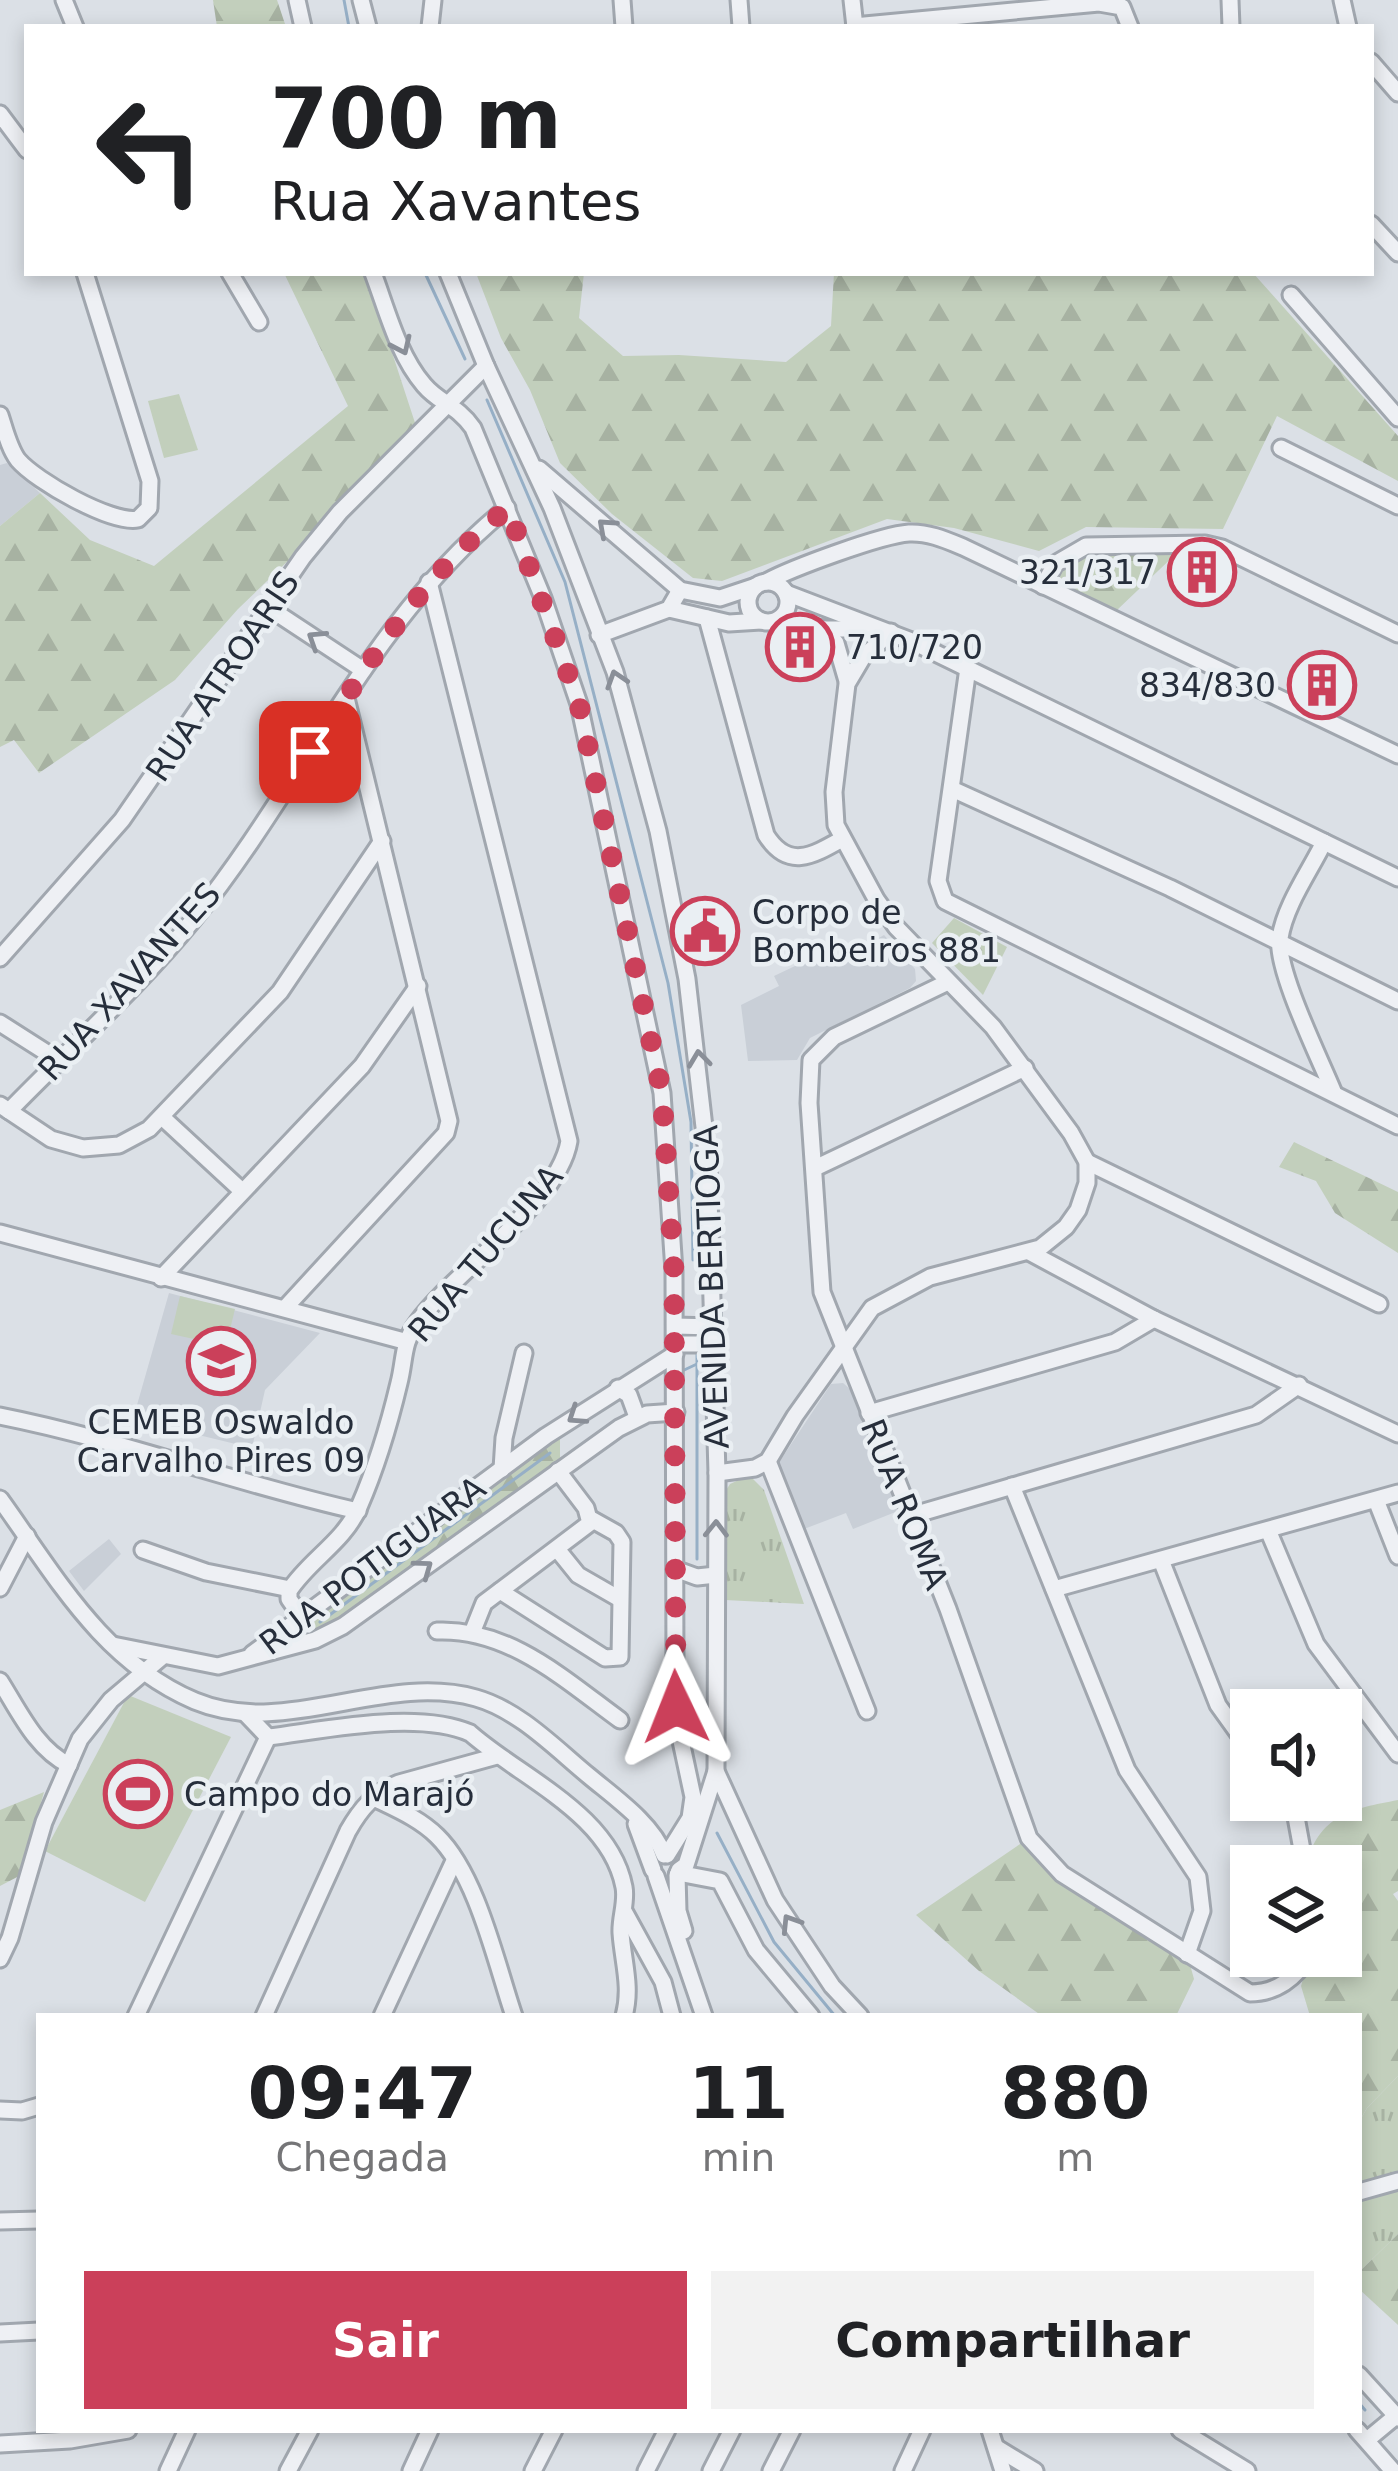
<!DOCTYPE html>
<html lang="pt">
<meta charset="utf-8">
<style>
:root{--surface:#fff;--page:#f2f2f2;--text:#202124;--muted:#757577;--accent:#cb405a}
body{margin:0;font-family:"DejaVu Sans",sans-serif;background:var(--page);color:var(--text);height:100vh;display:flex;flex-direction:column;font-size:45px;white-space:nowrap}
*{box-sizing:border-box;margin:0}
p{font-size:39px;color:var(--muted)}
.icon{flex:none;width:66px;height:66px;fill:none;stroke:currentColor;stroke-width:2;stroke-linecap:round;stroke-linejoin:round}
.map{position:relative;flex:1;overflow:hidden}
.details{position:absolute;left:36px;top:2013px;width:1326px;height:420px;display:flex;flex-direction:column;background:var(--surface);border-radius:0px;box-shadow:0 6px 18px #0003}
.details>*{flex:none}
.banner{position:absolute;left:24px;top:24px;width:1350px;height:252px;border-radius:0px;box-shadow:0 6px 18px #0003;background:#fff;color:var(--text);overflow:hidden}
.tools{position:absolute;left:1230px;top:1689px;display:grid;gap:24px}
.tools a{display:grid;place-items:center;width:132px;height:132px;border-radius:0px;background:var(--surface);box-shadow:0 6px 18px #0003;font-size:60px}
.pin{position:absolute;display:grid;place-items:center;width:102px;height:102px;color:#fff;margin:-51px;border-radius:24px;box-shadow:0 6px 18px #0006}
.me{position:absolute;width:132px;margin:-66px;rotate:358deg;stroke-linejoin:round;filter:drop-shadow(0 0 9px #0008)}
.turn{display:flex;align-items:center;gap:42px;height:252px;padding:0 48px;font-size:54px}
.turn .icon{width:156px;height:156px;stroke-width:2.5}
.turn b{display:block;font-size:84px;line-height:102px}
.eta{display:flex;justify-content:space-evenly;align-items:center;height:204px;text-align:center}
.eta b{font-size:72px;font-weight:600;line-height:84px}
.primary-button{display:flex;gap:24px;margin-top:auto;padding:24px 48px}
.primary-button a{flex:1;height:138px;border-radius:0px;background:var(--accent);color:#fff;font-size:48px;font-weight:600;line-height:138px;text-align:center}
.primary-button a+a{background:var(--page);color:var(--text)}
.map>svg:first-child{display:block}
</style>
<div class="map">
<svg width="1398" height="2471" viewBox="0 0 1398 2471">
<defs>
<pattern id="grass-tufts" width="24" height="20" patternUnits="userSpaceOnUse" patternTransform="scale(3)"><rect width="24" height="20" fill="#c2cfbc"/><path d="M3 7l-1-3M5 7V3M7 7l1-3M15 17l-1-3M17 17v-4M19 17l1-3" fill="none" stroke="#a7b2a2"/></pattern>
<pattern id="forest-firs" width="22" height="20" patternUnits="userSpaceOnUse" patternTransform="scale(3)"><rect width="22" height="20" fill="#c2cfbc"/><path d="M5 1l3.5 6h-7zM16 11l3.5 6h-7z" fill="#a7b2a2"/></pattern>
</defs>
<rect width="100%" height="100%" fill="#dbe0e6"/>
<g fill="#c9cfd7">
<polygon points="7,463 40,493 0,526 0,465"/>
<polygon points="884,935 915,969 916,981 910,988 810,1038 797,1060 748,1061 741,1005 779,986 774,976 833,948 841,960"/>
<polygon points="169,1293 320,1333 265,1390 252,1448 133,1419"/>
<polygon points="843,1383 851,1390 898,1511 853,1529 846,1513 804,1529 778,1464 831,1384"/>
<polygon points="109,1539 121,1554 84,1591 69,1571"/>
</g>
<g fill="url(#grass-tufts)">
<polygon points="741,1479 753,1479 764,1490 804,1604 725,1600 723,1495 730,1484"/>
<polygon points="1398,2076 1398,2234 1359,2272 1359,2122 1367,2108"/>
</g>
<g fill="url(#forest-firs)">
<polygon points="213,0 277,0 286,27 217,27"/>
<polygon points="284,273 366,273 419,435 238,609 175,680 39,773 14,740 0,747 0,526 40,493 90,540 154,566 348,406"/>
<polygon points="476,273 584,273 579,318 623,356 679,355 786,362 831,326 834,273 1253,273 1398,436 1398,481 1277,416 1223,529 1086,527 1039,551 954,528 887,519 722,581 693,578 612,514 560,463 530,390 501,338"/>
<path d="M1109 549 1180 550 1116 611 1065 589 1056 579C1066 557 1088 554 1109 549Z"/>
<polygon points="954,918 1007,947 983,995 932,943"/>
<polygon points="1294,1142 1398,1192 1398,1253 1335,1213 1316,1181 1279,1167"/>
<polygon points="560,1432 560,1462 338,1623 287,1638 291,1631"/>
<polygon points="44,1792 21,1875 0,1886 0,1810"/>
<path d="M1398 1800V1891L1393 1894 1398 1901V2076L1367 2108 1359 2122V2016H1310L1301 1986 1310 1956H1341V1866H1306C1319 1814 1352 1809 1398 1800Z"/>
<polygon points="1029,1838 1040,1865 1062,1874 1187,1954 1194,1979 1176,2016 1042,2016 979,1971 916,1915"/>
<polygon points="1398,2234 1398,2325 1359,2289 1359,2272"/>
</g>
<g fill="#c2cfbc">
<polygon points="179,394 198,450 164,458 148,401"/>
<polygon points="180,1296 235,1309 226,1346 171,1334"/>
<polygon points="128,1695 231,1737 145,1902 45,1851"/>
</g>
<g fill="none" stroke-linecap="round" stroke-linejoin="round">
<g stroke="#96afc6" stroke-width="3">
<polyline points="344,0 349,27"/>
<polyline points="425,273 465,359"/>
<polyline points="487,400 565,582 668,983 691,1122 693,1260"/>
<polyline points="697,1351 697,1559"/>
<polyline points="682,1371 697,1364"/>
<polyline points="320,1622 550,1453"/>
<polyline points="717,1833 774,1942 835,2016"/>
<polyline points="1359,2403 1365,2410"/>
</g>
<g stroke="#a1a7af" stroke-width="21">
<g id="minor">
<polyline points="64,0 75,27"/>
<polyline points="297,0 303,27"/>
<polyline points="361,0 368,27"/>
<polyline points="622,0 624,27"/>
<polyline points="739,0 741,27"/>
<polyline points="852,0 855,27"/>
<polyline points="1230,0 1231,27"/>
<polyline points="1342,0 1348,27"/>
<polyline points="854,26 1099,3 1122,7 1130,27"/>
<polyline points="430,27 433,0"/>
<polyline points="1371,62 1398,93"/>
<polyline points="0,114 27,150"/>
<polyline points="1371,224 1398,253"/>
<polyline points="230,273 259,322"/>
<path d="M373 273C387 310 398 355 424 385 440 404 456 404 473 428L543 598 579 704 662 1093 674 1271 675 1672 681 1741 693 1797 690 1818 667 1855"/>
<polyline points="448,273 486,366 552,508 615,672 658,831 687,979 708,1162 717,1473 716,1771 775,1900 832,1986 860,2016"/>
<polyline points="1291,295 1398,418"/>
<path d="M0 415C5 430 9 448 18 460 36 481 111 524 138 519L149 508 150 481 85 273"/>
<polyline points="1281,448 1398,506"/>
<polyline points="539,469 680,590 720,598 756,586"/>
<path d="M766 582C792 568 881 535 909 533 928 532 946 540 963 547L1398 755"/>
<circle cx="768" cy="602" r="20"/>
<polyline points="1043,586 1055,564 1086,546 1205,544 1222,548 1398,634"/>
<polyline points="786,593 909,640 1398,878"/>
<polyline points="269,608 363,670"/>
<polyline points="669,609 729,623 761,621"/>
<path d="M707 618 766 835C788 870 812 856 842 839"/>
<polyline points="771,622 824,629 872,629"/>
<polyline points="824,629 836,643 847,681"/>
<polyline points="599,635 669,609 680,590"/>
<polyline points="968,668 938,881 945,901 1398,1126"/>
<polyline points="952,789 1170,888 1398,1001"/>
<path d="M1324 842C1310 871 1285 905 1280 938 1275 968 1320 1059 1333 1091"/>
<polyline points="0,958 122,820 303,557 340,512 486,366"/>
<path d="M948 982 834 1037 811 1060 809 1103 822 1292 948 1609 1029 1838 1062 1874 1250 1993C1276 1993 1296 1978 1309 1956"/>
<polyline points="0,1023 58,1060"/>
<polyline points="0,1105 51,1139 83,1148 119,1145 149,1129 280,992 382,841"/>
<path d="M9 1111C70 1048 138 988 193 920 303 785 369 620 507 508"/>
<polyline points="162,1117 242,1191"/>
<polyline points="1087,1162 1379,1304"/>
<polyline points="815,1168 1025,1068"/>
<polyline points="0,1233 404,1341"/>
<polyline points="1029,1252 1154,1319 1398,1434"/>
<polyline points="161,1278 362,1066 418,986"/>
<polyline points="285,1308 446,1133 449,1121 346,698"/>
<polyline points="675,1326 714,1327"/>
<polyline points="676,1344 714,1344"/>
<polyline points="618,1388 629,1395 637,1417"/>
<polyline points="869,1413 1115,1342 1154,1319"/>
<path d="M0 1416C121 1440 237 1484 358 1511"/>
<polyline points="768,1461 867,1711"/>
<polyline points="502,1469 504,1438 524,1353"/>
<polyline points="717,1473 755,1468 768,1461 795,1416 872,1308 930,1277 1040,1248 1066,1227 1078,1210 1087,1183 1087,1162 1071,1133 993,1027 896,927 876,899 836,825 834,792 847,684 863,657 891,632"/>
<polyline points="1012,1486 1127,1770 1198,1877 1202,1911 1187,1954"/>
<path d="M0 1499C57 1578 102 1661 195 1701 286 1739 383 1672 476 1698 519 1710 556 1749 589 1776 614 1797 653 1824 664 1855"/>
<polyline points="1376,1500 1398,1556"/>
<polyline points="910,1516 1256,1415 1299,1385"/>
<polyline points="1268,1530 1316,1644 1398,1754"/>
<polyline points="557,1549 578,1575 618,1598"/>
<polyline points="143,1550 206,1572 290,1589"/>
<polyline points="1161,1560 1218,1705 1251,1751"/>
<polyline points="675,1569 697,1577 716,1575"/>
<polyline points="0,1588 27,1536"/>
<polyline points="1054,1589 1398,1493"/>
<polyline points="500,1591 605,1658 620,1657 622,1542 616,1533 591,1519"/>
<path d="M301 1616 289 1599V1591C309 1560 344 1542 359 1507 376 1468 389 1425 399 1383 405 1360 402 1343 417 1323 455 1270 559 1203 569 1141L429 582"/>
<path d="M437 1631C509 1628 565 1680 620 1720"/>
<polyline points="472,1633 484,1603 590,1523 586,1508 558,1471"/>
<polyline points="113,1645 218,1666 315,1640 343,1626 619,1428 647,1414 676,1412"/>
<polyline points="252,1654 546,1436 675,1354"/>
<path d="M0 1681C19 1711 36 1749 69 1765"/>
<path d="M247 1715 268 1737C326 1730 417 1710 470 1733 521 1778 610 1814 624 1887 627 1902 620 1918 621 1933 623 1962 632 1987 624 2016"/>
<path d="M372 1797C394 1808 419 1818 437 1836 477 1875 496 1963 514 2016"/>
<polyline points="1287,1800 1296,1817 1305,1866"/>
<polyline points="636,1824 653,1870"/>
<polyline points="679,1870 686,1865 716,1771"/>
<polyline points="678,1873 720,1881 756,1950 811,2016"/>
<polyline points="677,1875 678,1911 684,1931"/>
<polyline points="656,1876 704,2016"/>
<polyline points="624,1911 663,1982 672,2016"/>
<polyline points="0,1959 10,1938 44,1822 80,1739 111,1700 163,1656"/>
<polyline points="136,2016 268,1737"/>
<path d="M264 2016 348 1831C361 1808 374 1793 399 1783L497 1756"/>
<polyline points="382,2016 454,1861"/>
<polyline points="0,2110 22,2111 39,2106"/>
<polyline points="1359,2192 1398,2181"/>
<polyline points="0,2221 39,2220"/>
<polyline points="0,2333 39,2331"/>
<polyline points="1359,2375 1398,2418"/>
<polyline points="990,2430 1003,2471"/>
<polyline points="1180,2430 1247,2471"/>
<polyline points="1357,2430 1393,2471"/>
<polyline points="1367,2440 1396,2416"/>
<polyline points="0,2444 70,2440 128,2430"/>
<polyline points="997,2448 1035,2471"/>
<polyline points="168,2471 187,2430"/>
<polyline points="288,2471 310,2430"/>
<polyline points="411,2471 430,2430"/>
<polyline points="533,2471 554,2430"/>
<polyline points="646,2471 667,2430"/>
<polyline points="711,2471 732,2430"/>
<polyline points="771,2471 792,2430"/>
<polyline points="903,2471 922,2430"/>
</g>
</g>
<use href="#minor" stroke="#eef0f4" stroke-width="15"/>
</g>
<defs><path id="oneway-chevron" d="M-2-3.5L2.5 0L-2 3.5" fill="none" stroke-width="1.6" stroke-linecap="round" stroke-linejoin="round" transform="scale(3)"/></defs>
<g stroke="#8a8f98">
<use href="#oneway-chevron" transform="translate(402 346) rotate(65)"/>
<use href="#oneway-chevron" transform="translate(606 527) rotate(-138)"/>
<use href="#oneway-chevron" transform="translate(316 639) rotate(-147)"/>
<use href="#oneway-chevron" transform="translate(616 679) rotate(-108)"/>
<use href="#oneway-chevron" transform="translate(699 1059) rotate(-97)"/>
<use href="#oneway-chevron" transform="translate(576 1416) rotate(146)"/>
<use href="#oneway-chevron" transform="translate(716 1529) rotate(-89)"/>
<use href="#oneway-chevron" transform="translate(424 1568) rotate(-36)"/>
<use href="#oneway-chevron" transform="translate(790 1923) rotate(-122)"/>
</g>
<g fill="none" stroke-linecap="round" stroke-linejoin="round">
<path stroke="#cb405a" stroke-width="21" stroke-dasharray="0 37.8" d="M310 752C372 659 419 579 508 508L579 704 662 1093 674 1271 676 1707"/>
</g>
<defs>
<g id="building-ring" transform="scale(3.45)"><circle r="9.5" fill="#eaeff3" stroke="#cb405a" stroke-width="1.5"/><path d="M-4-6H4V6H1V3H-1V6H-4ZM-2.5-4.3h1.7v1.8h-1.7ZM.8-4.3h1.7v1.8H.8ZM-2.5-1h1.7V.8h-1.7ZM.8-1h1.7V.8H.8Z" fill="#cb405a"/></g>
<g id="civic-ring" transform="scale(3.45)"><circle r="9.5" fill="#eaeff3" stroke="#cb405a" stroke-width="1.5"/><path d="M-.6-6.5H3V-4.5H.6V-3L4-1V1h2V6H-6V1h2V-1L-.6-3ZM-1.2 2.5V6h2.4V2.5Z" fill="#cb405a"/></g>
<g id="school-ring" transform="scale(3.45)"><circle r="9.5" fill="#eaeff3" stroke="#cb405a" stroke-width="1.5"/><path d="M0-5L7-2L0 1L-7-2ZM-4 1L0 2.5L4 1V4Q0 6-4 4Z" fill="#cb405a"/></g>
<g id="stadium-ring" transform="scale(3.45)"><circle r="9.5" fill="#eaeff3" stroke="#cb405a" stroke-width="1.5"/><path d="M0-5a6.5 5 0 1 0 0 10a6.5 5 0 1 0 0-10ZM-3.5-1.8h7v3.6h-7Z" fill="#cb405a"/></g>
</defs>
<g fill-rule="evenodd">
<use href="#building-ring" x="1202" y="572"/>
<use href="#building-ring" x="800" y="647"/>
<use href="#building-ring" x="1322" y="685"/>
<use href="#civic-ring" x="705" y="931"/>
<use href="#school-ring" x="221" y="1361"/>
<use href="#stadium-ring" x="138" y="1794"/>
</g>
<g text-anchor="middle" stroke-width="9" stroke-linejoin="round" paint-order="stroke">
<g font-size="33" fill="#262e3b" stroke="#eaeff3" text-anchor="start">
<text x="1156" y="584" text-anchor="end">321/317</text>
<text x="846" y="659">710/720</text>
<text x="1276" y="697" text-anchor="end">834/830</text>
<text x="752" y="924">Corpo de<tspan x="752" dy="38">Bombeiros 881</tspan></text>
<text x="221" y="1434" text-anchor="middle">CEMEB Oswaldo<tspan x="221" dy="38">Carvalho Pires 09</tspan></text>
<text x="184" y="1806">Campo do Marajó</text>
</g>
<g font-size="33" fill="#262e3b" stroke="#eaeff3">
<text transform="translate(222 676) rotate(-56)" y="12">RUA ATROARIS</text>
<text transform="translate(129 981) rotate(-48)" y="12">RUA XAVANTES</text>
<text transform="translate(485 1253) rotate(-50)" y="12">RUA TUCUNA</text>
<text transform="translate(711 1287) rotate(-92)" y="12">AVENIDA BERTIOGA</text>
<text transform="translate(905 1504) rotate(68)" y="12">RUA ROMA</text>
<text transform="translate(372 1565) rotate(-37)" y="12">RUA POTIGUARA</text>
</g>
</g>
</svg>
<div class="tools">
<a><svg class="icon" aria-label="sound" viewBox="0 0 24 24"><path d="M4 9h4l5-4v14l-5-4H4zM17 9q2 3 0 6"/></svg></a>
<a><svg class="icon" aria-label="layers" viewBox="0 0 24 24"><path d="M12 4l9 5-9 5-9-5zM3 14l9 5 9-5"/></svg></a>
</div>
<div class="pin" style="left:310px;top:752px;background:#d93025"><svg class="icon" aria-label="arrive" viewBox="0 0 24 24"><path d="M6 21V4h12l-3 4 3 4H6"/></svg></div>
<svg class="me" style="left:676px;top:1707px" viewBox="-20 -20 40 40"><path d="M0-17L14 15 0 8-14 15z" fill="#cb405a" stroke="#fff" stroke-width="4"/></svg>
<div class="banner">
<div class="turn"><svg class="icon" aria-label="left" viewBox="0 0 24 24"><path d="M17 20v-9H6M10 6l-5 5 5 5"/></svg><div><b>700 m</b>Rua Xavantes</div></div>
</div>
<section class="details">
<div class="eta">
<div><b>09:47</b><p>Chegada</p></div>
<div><b>11</b><p>min</p></div>
<div><b>880</b><p>m</p></div>
</div>
<div class="primary-button"><a>Sair</a><a>Compartilhar</a></div>
</section>
</div>
